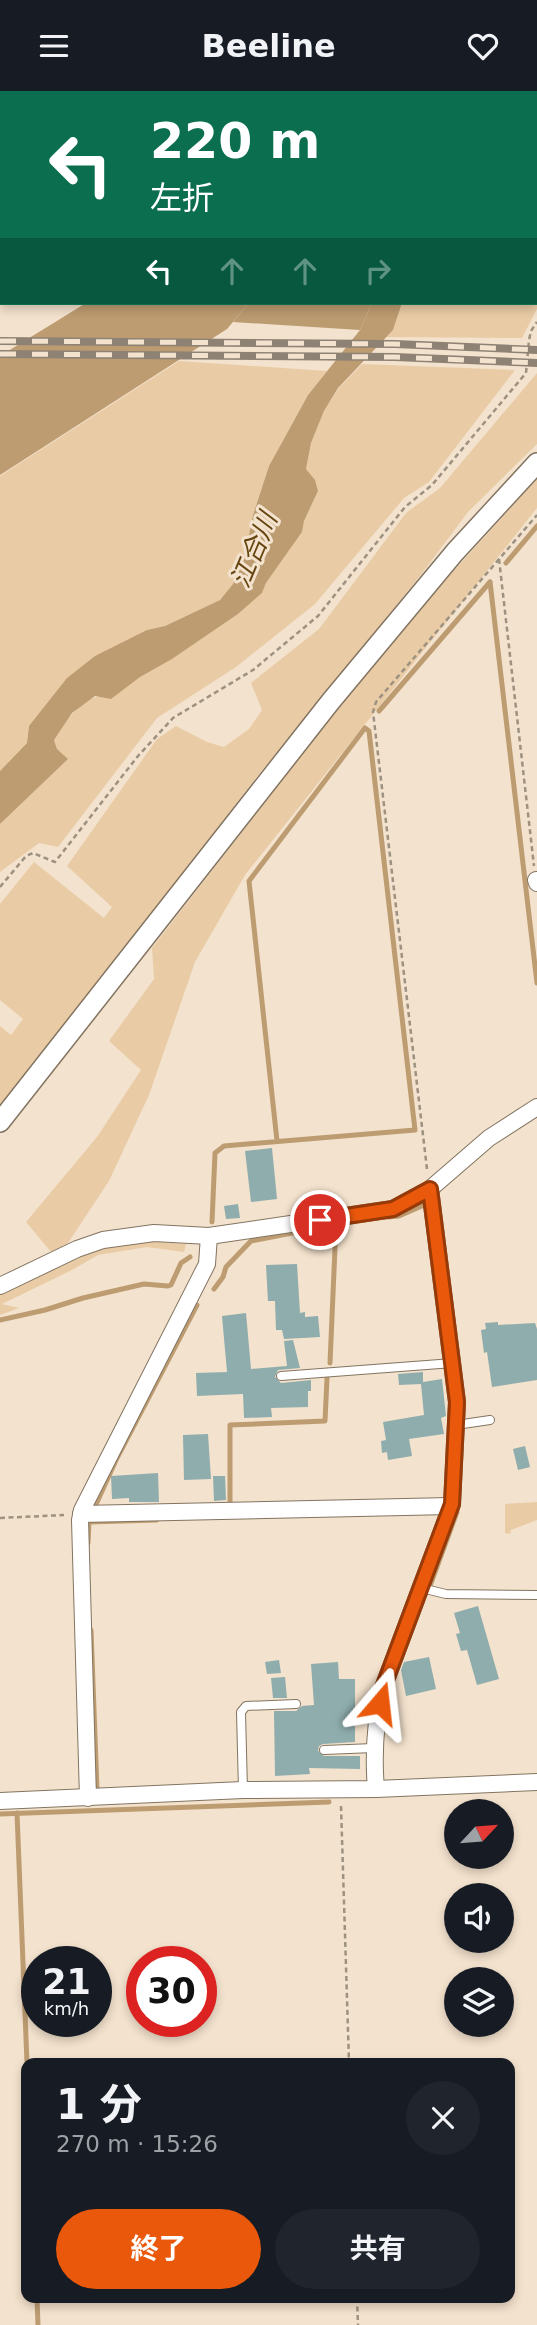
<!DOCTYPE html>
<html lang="ja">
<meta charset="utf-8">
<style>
:root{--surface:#171b24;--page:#20242c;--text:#f1f3f6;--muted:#9ea1a6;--accent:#ea580c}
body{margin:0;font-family:"DejaVu Sans","Noto Sans JP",sans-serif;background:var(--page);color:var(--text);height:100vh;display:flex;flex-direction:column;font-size:26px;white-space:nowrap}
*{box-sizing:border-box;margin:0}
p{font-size:23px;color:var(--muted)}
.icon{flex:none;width:38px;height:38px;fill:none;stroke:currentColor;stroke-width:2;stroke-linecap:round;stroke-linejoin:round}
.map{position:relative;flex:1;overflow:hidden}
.drawer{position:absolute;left:21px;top:1967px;width:494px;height:245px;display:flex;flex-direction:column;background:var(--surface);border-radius:14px;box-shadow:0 4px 10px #0003}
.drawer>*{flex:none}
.banner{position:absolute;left:0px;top:0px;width:537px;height:214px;box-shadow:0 4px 10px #0003;background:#0b6e4f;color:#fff;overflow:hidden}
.needle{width:46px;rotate:64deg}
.tools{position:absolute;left:444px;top:1708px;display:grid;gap:14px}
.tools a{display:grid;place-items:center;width:70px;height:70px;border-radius:50%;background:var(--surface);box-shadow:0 4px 10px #0003;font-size:35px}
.speed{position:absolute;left:21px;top:1855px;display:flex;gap:14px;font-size:35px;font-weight:700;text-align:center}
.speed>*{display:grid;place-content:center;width:91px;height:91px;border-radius:50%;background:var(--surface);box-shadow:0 4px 10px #0003;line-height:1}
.speed small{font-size:18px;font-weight:400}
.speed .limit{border:10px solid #d22;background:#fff;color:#111}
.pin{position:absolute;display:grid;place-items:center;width:60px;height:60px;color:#fff;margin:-30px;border:4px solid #fff;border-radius:50%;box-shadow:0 2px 7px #0007}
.me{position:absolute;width:77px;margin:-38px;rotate:17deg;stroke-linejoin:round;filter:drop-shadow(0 0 5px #0008)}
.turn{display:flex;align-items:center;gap:24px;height:147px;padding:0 35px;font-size:32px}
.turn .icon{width:91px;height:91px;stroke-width:2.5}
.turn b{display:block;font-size:49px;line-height:60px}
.lanes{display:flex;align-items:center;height:66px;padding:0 35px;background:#0003;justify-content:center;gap:35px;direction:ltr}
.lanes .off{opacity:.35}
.round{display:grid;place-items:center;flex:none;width:74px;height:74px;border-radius:37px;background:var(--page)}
.summary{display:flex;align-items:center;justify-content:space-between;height:119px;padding:0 35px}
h1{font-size:42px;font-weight:700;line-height:52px}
.cta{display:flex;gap:14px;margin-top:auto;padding:14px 35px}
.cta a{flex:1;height:80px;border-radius:42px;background:var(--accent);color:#fff;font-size:28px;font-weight:700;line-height:80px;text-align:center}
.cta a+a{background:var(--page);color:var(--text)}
header{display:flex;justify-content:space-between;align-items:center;height:91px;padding:0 35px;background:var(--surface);font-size:32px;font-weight:700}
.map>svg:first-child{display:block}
</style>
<header><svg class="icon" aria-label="menu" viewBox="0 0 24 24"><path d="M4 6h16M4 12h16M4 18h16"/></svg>Beeline<svg class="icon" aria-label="heart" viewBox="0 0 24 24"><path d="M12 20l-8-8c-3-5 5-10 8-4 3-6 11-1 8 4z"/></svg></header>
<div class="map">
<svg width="537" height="2234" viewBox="0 0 537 2234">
<rect width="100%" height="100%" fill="#f3e2cd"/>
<g fill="#e9cca6">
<polygon points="537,50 537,218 522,247 386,246 393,239 402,212 536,212"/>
<polygon points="179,270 327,280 308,304 269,375 253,424 245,464 233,493 220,509 165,535 147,539 29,635 27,652 0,680 0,385"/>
<path d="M362 273 515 279 429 391 404 407 315 513 236 576 157 627 58 756 39 752 0 781V733L67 668 57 658 54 649C65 632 80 606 103 605L172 568 238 523 262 502 266 492 302 441 304 430 318 400 306 378 311 352 324 320 338 298Z"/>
<polygon points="537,282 537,353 468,421 420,485 252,692 80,916 0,1015 0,935 11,944 23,928 0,909 0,813 34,771 104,827 112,816 67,775 157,648 176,635 207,651 224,656 249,638 262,619 251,592 319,538 406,422 440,397"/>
<polygon points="537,388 537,417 245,784 195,871 149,1004 109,1090 68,1152 52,1162 26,1131 97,1046 141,979 109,950 154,888 152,857 392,548"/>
<polygon points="147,1150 186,1153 184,1161 147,1156 98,1164 72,1179 2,1213 19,1217 0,1224 0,1201 90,1158"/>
<polygon points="537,1411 537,1429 511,1439 510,1443 505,1442 505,1413"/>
</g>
<polygon fill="#bb9b70" points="249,212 372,212 360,239 233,231"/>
<g fill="#bd9c71">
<polygon points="354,0 537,0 537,50 536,53 536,2 353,2"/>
<polygon points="86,212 249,212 227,238 0,384 0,265"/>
<polygon points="372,212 402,212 393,239 338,297 324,320 311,352 306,378 315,389 318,400 304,430 302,441 266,492 262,502 238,523 172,568 140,586 111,608 95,605 72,622 54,649 57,658 68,668 0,733 0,680 27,652 29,635 67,587 95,565 147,539 165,535 220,509 233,493 245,464 253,424 269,375 308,304 360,239"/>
</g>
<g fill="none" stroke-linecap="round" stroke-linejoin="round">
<g stroke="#bd9c71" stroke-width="5">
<polyline points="506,472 537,435"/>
<polyline points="490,491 537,892"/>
<polyline points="379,620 490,491"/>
<polyline points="388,1126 399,1125 424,1114"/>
<polyline points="212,1131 215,1062 224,1055 415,1039 369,640 365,637 249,790 277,1050"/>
<polyline points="214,1198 223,1186 226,1176 251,1150 333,1134"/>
<polyline points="0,1229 45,1219 83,1207 144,1193 168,1195 171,1194 181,1172 190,1166"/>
<polyline points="330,1272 336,1134"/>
<polyline points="230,1418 230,1334 325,1330 327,1287"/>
<polyline points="93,1420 117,1367 197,1214"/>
<polyline points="88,1452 89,1431 157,1429"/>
<polyline points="430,1495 457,1421"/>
<polyline points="91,1539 97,1698"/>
<polyline points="17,1722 27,1972"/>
<polyline points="0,1723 329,1711"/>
<polyline points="37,2207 38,2234"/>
</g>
</g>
<g fill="#8fadad">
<polygon points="272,1057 277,1108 251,1111 245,1060"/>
<polygon points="238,1113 240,1127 226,1128 224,1115"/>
<polygon points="297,1173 300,1222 305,1221 305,1226 318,1225 320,1246 284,1248 282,1239 276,1239 275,1210 268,1210 266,1174"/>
<polygon points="246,1222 251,1278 287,1275 284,1250 293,1249 300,1277 278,1279 275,1286 281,1292 311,1289 311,1300 308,1300 308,1316 271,1317 272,1326 244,1327 243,1303 197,1305 196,1282 227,1281 222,1225"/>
<polygon points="498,1231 498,1234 535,1232 537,1238 537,1289 492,1296 487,1261 484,1262 481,1239 486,1238 485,1232"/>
<polygon points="423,1281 423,1291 442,1288 446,1325 441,1327 444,1343 409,1348 412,1365 388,1369 387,1361 382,1362 381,1350 386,1349 383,1331 424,1324 421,1293 399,1294 398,1283"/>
<polygon points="208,1343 211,1388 184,1389 183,1344"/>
<polygon points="525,1355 530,1376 518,1379 513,1358"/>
<polygon points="158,1382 159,1411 129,1411 129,1407 112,1408 111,1385"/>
<polygon points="213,1385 225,1385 226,1409 214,1410"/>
<polygon points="478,1515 499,1588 477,1594 467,1559 461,1560 456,1543 460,1542 454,1522"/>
<polygon points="429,1566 436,1598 406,1605 401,1579 404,1571"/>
<polygon points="279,1569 281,1582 267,1583 265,1571"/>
<polygon points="338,1571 339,1588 355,1588 355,1651 323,1653 319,1655 318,1660 324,1665 360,1665 360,1678 309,1677 310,1683 275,1685 274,1620 296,1620 302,1615 314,1614 311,1573"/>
<polygon points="285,1586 287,1607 273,1607 271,1587"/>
</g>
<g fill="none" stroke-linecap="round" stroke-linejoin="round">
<g stroke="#837461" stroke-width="10">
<g id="service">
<polyline points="281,1285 453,1272"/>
<polyline points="456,1334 490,1329"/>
<polyline points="421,1497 446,1503 537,1504"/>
<polyline points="324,1659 374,1657"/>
<polyline points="243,1699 241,1621 246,1615 296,1613"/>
</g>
</g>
<g stroke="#837461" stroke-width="18">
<g id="minor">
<polyline points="536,789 537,792"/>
<polyline points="0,1195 77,1158 103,1149 154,1142 209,1145 393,1118 430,1098 489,1047 537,1016"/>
<polyline points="81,1423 451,1415"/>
<path d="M376 1698C373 1663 375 1631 383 1597L452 1413 457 1311 430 1098"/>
<polyline points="88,1707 80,1429 82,1419 207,1173 209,1145"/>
<polyline points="0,1710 243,1699 376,1698 537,1691"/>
</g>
</g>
<g stroke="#837461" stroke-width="22">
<g id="tertiary">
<polyline points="132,2 134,0"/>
<polyline points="0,126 2,124"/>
<polyline points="0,1031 331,610 455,461 537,372"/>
</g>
</g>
<g stroke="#9d9181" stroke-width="2.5" stroke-dasharray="5 3.5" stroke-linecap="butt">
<polyline points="499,468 534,775"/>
<polyline points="0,796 26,765 33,762 55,771 138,665 173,627 253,579 318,525 405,416 432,394 526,282 529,249 531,240 537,231"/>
<polyline points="427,1078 373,621 376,611 537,424"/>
<polyline points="0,1427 64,1424"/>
<polyline points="341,1715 349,1972"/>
<polyline points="357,2207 358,2234"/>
</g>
<use href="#service" stroke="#fff" stroke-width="8"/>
<use href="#minor" stroke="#fff" stroke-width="16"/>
<use href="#tertiary" stroke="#fff" stroke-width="19"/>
<g stroke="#8e8274" stroke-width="8">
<g id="rail">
<polyline points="0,250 395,253 537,259"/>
<polyline points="0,263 395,266 537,272"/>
</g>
</g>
<use href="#rail" stroke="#f3e2cd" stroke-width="5" stroke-dasharray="16" stroke-linecap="butt"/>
</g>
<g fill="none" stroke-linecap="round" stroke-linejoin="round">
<g stroke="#983908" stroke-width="18">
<polyline id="route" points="320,1129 393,1118 430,1098 457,1311 452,1413 383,1597 380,1612"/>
</g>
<use href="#route" stroke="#ea580c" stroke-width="12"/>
</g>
<g text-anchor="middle" stroke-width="6" stroke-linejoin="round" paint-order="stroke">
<g font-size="26" font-style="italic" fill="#65440f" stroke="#f3e2cd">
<text transform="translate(254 459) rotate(-67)" y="9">江合川</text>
</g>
</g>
</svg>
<div class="tools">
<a><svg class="needle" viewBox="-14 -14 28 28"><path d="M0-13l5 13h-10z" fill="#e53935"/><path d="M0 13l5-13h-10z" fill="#9ea1a6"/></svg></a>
<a><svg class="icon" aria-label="sound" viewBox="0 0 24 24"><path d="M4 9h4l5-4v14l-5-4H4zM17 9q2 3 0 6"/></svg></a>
<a><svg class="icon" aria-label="layers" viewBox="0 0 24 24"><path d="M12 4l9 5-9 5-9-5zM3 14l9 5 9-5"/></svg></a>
</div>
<div class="speed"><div>21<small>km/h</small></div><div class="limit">30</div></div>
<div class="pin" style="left:320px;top:1129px;background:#d93025"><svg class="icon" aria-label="arrive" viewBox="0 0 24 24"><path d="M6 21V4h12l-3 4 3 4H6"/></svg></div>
<svg class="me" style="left:380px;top:1612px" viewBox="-20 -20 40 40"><path d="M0-17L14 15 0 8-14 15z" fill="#ea580c" stroke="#fff" stroke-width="4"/></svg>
<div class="banner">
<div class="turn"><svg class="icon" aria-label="left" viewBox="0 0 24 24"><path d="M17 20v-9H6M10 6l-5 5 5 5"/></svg><div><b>220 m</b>左折</div></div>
<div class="lanes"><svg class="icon" aria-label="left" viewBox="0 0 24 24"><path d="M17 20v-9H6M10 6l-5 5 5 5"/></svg><svg class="icon off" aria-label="ahead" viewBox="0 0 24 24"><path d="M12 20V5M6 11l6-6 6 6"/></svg><svg class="icon off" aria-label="ahead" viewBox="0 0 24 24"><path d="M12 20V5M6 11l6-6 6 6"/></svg><svg class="icon off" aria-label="right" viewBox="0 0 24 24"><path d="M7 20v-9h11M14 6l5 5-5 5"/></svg></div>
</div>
<section class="drawer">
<div class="summary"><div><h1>1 分</h1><p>270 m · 15:26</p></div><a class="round"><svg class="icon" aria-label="close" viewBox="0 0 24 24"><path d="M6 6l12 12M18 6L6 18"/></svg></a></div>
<div class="cta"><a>終了</a><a>共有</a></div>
</section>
</div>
